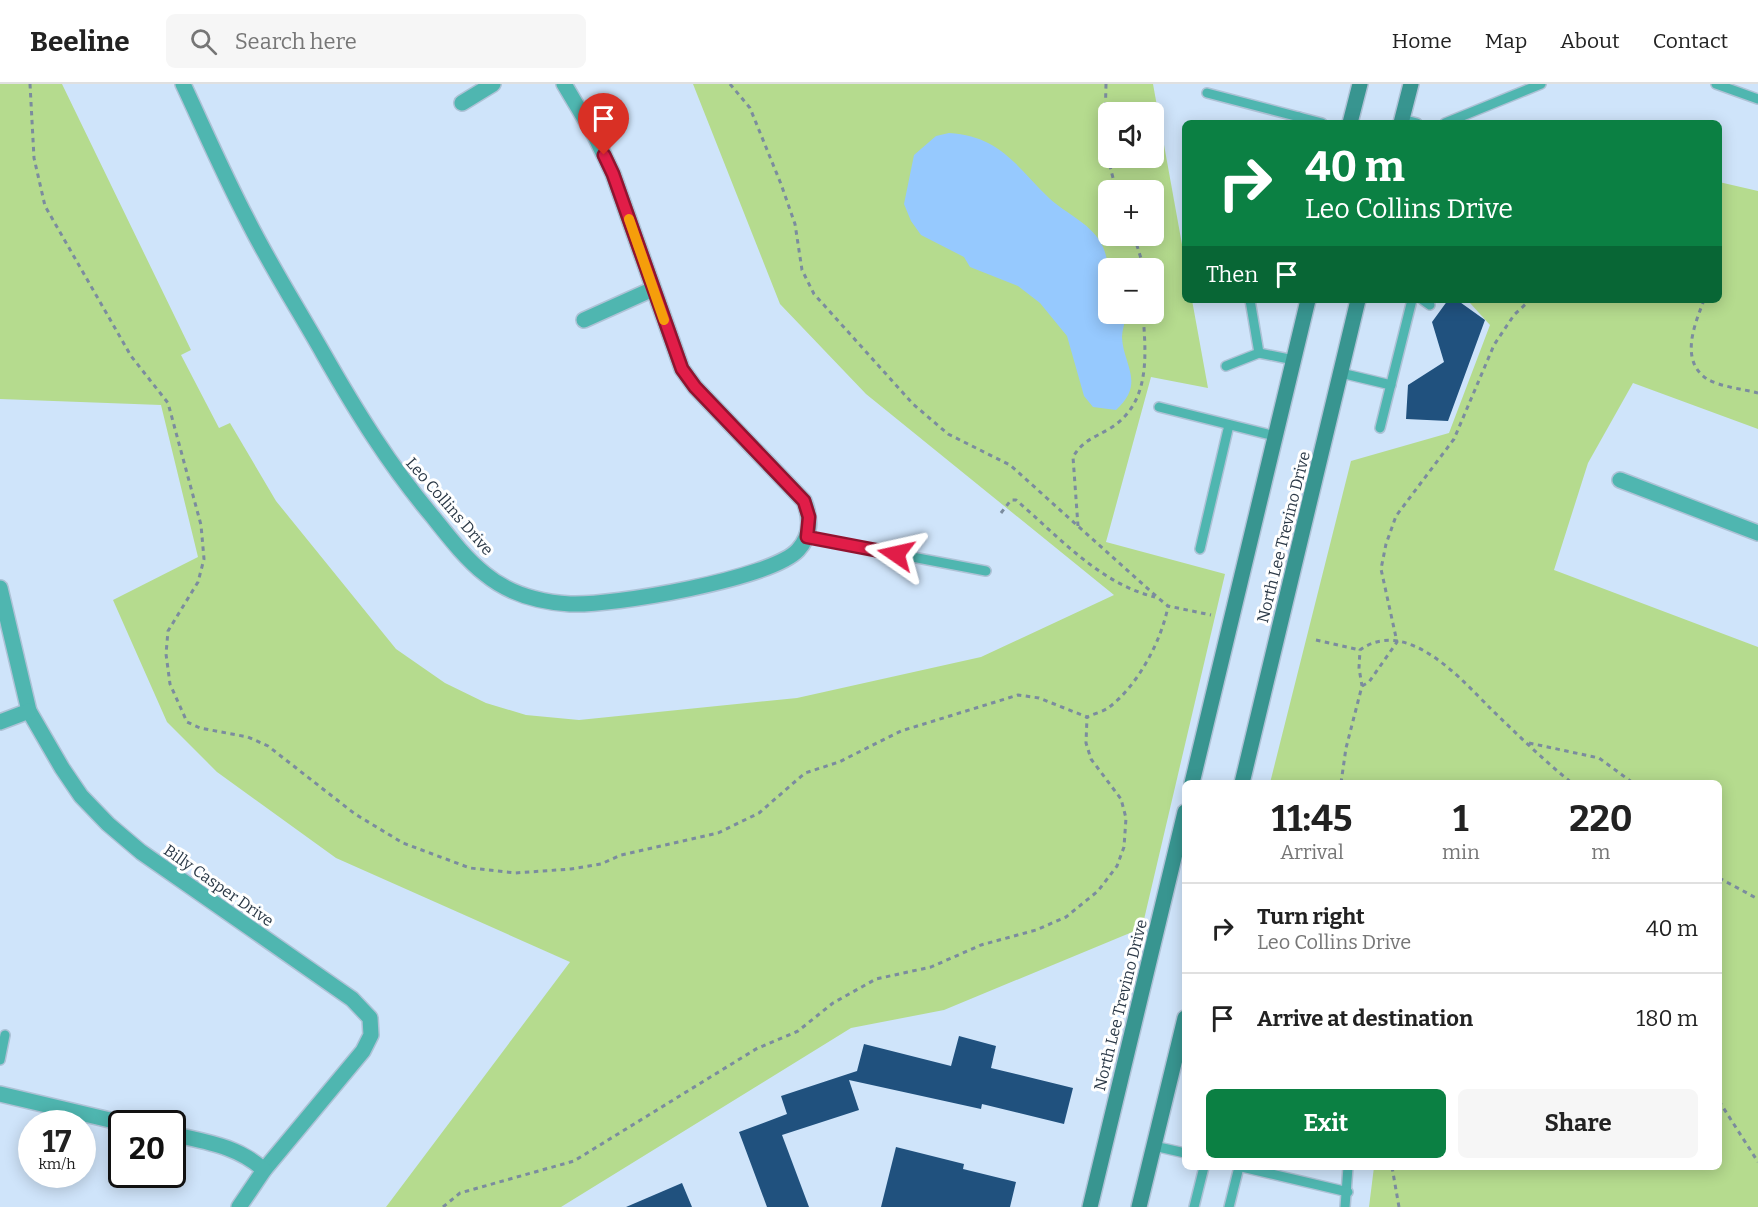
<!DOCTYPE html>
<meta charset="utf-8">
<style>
:root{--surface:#fff;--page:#f6f6f6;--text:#222;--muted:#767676;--line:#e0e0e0;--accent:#0b8043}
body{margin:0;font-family:Bitter,serif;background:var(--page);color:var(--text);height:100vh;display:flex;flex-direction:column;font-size:22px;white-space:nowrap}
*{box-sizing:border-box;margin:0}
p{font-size:20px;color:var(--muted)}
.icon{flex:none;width:33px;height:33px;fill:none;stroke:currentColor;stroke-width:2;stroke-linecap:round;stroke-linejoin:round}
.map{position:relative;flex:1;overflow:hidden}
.panel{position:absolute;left:1182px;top:696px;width:540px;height:390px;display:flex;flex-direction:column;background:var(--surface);border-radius:9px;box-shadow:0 3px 15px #0003}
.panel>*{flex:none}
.top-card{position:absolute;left:1182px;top:36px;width:540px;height:183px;border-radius:9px;box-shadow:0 3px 15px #0003;background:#0b8043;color:#fff;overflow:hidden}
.buttons{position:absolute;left:1098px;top:18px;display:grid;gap:12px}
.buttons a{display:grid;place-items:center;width:66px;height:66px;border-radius:9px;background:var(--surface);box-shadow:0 3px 15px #0003;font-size:30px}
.speed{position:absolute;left:18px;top:1026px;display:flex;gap:12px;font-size:30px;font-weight:700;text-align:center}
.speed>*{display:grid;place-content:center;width:78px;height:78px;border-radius:50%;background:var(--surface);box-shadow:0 3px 15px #0003;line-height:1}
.speed small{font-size:15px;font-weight:400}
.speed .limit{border:3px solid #111;border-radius:9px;background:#fff;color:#111}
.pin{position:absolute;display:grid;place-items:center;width:51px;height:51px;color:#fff;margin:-62px -26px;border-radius:50% 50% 50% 0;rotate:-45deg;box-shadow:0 0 6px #0007}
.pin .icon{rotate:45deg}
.me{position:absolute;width:66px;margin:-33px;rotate:281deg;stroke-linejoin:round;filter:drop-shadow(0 0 4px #0008)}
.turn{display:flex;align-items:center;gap:21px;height:126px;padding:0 24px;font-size:27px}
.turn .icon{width:78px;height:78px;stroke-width:2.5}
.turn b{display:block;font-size:42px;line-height:51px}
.then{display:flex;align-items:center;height:57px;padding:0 24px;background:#0003;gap:12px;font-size:22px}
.eta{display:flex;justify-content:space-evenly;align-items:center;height:102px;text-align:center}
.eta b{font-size:36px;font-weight:700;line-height:42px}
.primary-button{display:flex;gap:12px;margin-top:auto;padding:12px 24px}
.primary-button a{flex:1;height:69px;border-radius:9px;background:var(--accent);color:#fff;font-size:24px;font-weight:700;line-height:69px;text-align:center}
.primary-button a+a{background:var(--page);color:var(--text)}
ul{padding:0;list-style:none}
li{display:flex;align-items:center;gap:18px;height:90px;padding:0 24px;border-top:2px solid var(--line)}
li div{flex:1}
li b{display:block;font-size:22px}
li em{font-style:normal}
header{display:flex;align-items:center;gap:36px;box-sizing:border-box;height:84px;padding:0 30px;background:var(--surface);border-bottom:2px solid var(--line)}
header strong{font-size:28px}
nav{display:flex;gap:33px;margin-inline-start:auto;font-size:21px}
.search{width:420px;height:54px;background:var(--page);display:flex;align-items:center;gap:15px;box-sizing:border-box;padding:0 21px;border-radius:9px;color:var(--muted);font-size:22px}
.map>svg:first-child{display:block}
</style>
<header>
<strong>Beeline</strong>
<div class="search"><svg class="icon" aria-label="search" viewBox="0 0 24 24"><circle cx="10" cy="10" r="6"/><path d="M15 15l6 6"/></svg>Search here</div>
<nav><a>Home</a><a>Map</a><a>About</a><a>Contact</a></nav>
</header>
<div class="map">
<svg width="1758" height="1123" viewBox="0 0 1758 1123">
<rect width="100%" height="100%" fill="#cfe4fa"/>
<g fill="#b5db8e" fill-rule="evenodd">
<path d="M0 0H62L191 266 181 271 219 344 230 339 276 417 396 565 445 599 486 619 526 631 579 636 797 614 981 573 1114 511 866 310 780 220 693 0H1153L1185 177V216H1192L1208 304 1151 293 1106 458 1225 490 1142 844 944 926 851 944 561 1123H386L570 878 336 774 217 688 167 638 113 516 198 473 161 321 0 315ZM1108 28H1154V74H1108ZM1108 106H1154V152H1108ZM1108 184H1154V230H1108Z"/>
<polygon points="1719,98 1758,107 1758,345 1633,299 1588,379 1554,486 1758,563 1758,1123 1369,1123 1374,1083 1719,1083 1719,699 1270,699 1351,377 1449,349 1490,241 1470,219 1472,216 1719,216"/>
</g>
<path fill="#96c9fe" d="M949 49C1000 52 1017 83 1049 114 1066 130 1093 140 1103 163 1112 184 1108 206 1108 230H1125C1126 238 1122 245 1122 253 1123 281 1146 299 1116 326L1093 323 1084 312 1067 252 1040 219 1018 202 970 183 964 173 921 151 911 137 904 120 914 71 936 52Z"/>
<g fill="#20517e">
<polygon points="1448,216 1457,216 1485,236 1448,337 1406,335 1408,301 1444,278 1432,238"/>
<polygon points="959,952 996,962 991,984 1073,1004 1064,1040 982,1020 981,1025 849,996 859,1026 782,1051 809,1123 767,1123 739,1048 787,1030 781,1012 857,987 864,960 951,982"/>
<polygon points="896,1063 964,1080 963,1085 1016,1098 1010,1123 881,1123"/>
<polygon points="682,1099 692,1123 626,1123"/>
</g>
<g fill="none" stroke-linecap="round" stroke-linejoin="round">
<g stroke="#aec2d6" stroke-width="12">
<g id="lane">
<polyline points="1716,0 1758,15"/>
<polyline points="1207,9 1299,33 1298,39"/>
<polyline points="1299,33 1322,39"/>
<polyline points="1402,35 1417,39"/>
<polyline points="1445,39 1541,0"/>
<polyline points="1423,216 1430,221"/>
<polyline points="1259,269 1294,276"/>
<polyline points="1226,282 1259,269 1250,216"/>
<polyline points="1341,289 1391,301"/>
<polyline points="1159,323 1275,352"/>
<polyline points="1380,344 1412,216"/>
<polyline points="807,453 986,487"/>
<polyline points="1200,465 1229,341"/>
<polyline points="0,976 5,951"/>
<polyline points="1154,1062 1185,1069"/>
<polyline points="1242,1083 1348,1108"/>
<polyline points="1194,1123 1204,1083"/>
<polyline points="1229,1123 1239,1083"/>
<polyline points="1345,1123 1348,1083"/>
</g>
</g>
<g stroke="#aec2d6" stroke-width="18">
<g id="street">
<path d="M183 0C204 45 224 91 247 135 270 181 298 225 323 269 356 327 390 382 433 433 449 453 465 474 485 490 509 510 540 518 570 520 612 522 771 495 798 466 811 452 811 434 804 417L695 303 682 285 613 90 595 52 564 0"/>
<polyline points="462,19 493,0"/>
<polyline points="584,236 653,205"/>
<polyline points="1620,396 1758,449"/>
<polyline points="0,504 29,627 62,684 81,712 108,740 141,768 352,915 370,934 371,951 363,967 264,1086 239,1123"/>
<polyline points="0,638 29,627"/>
<polyline points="0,1010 127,1040"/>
<path d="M172 1050C206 1058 238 1062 264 1086"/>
</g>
</g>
<g stroke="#aec2d6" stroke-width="18">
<g id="secondary">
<polyline points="1350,39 1360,0"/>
<polyline points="1401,39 1411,0"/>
<polyline points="1192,699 1308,216"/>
<polyline points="1242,699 1358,216"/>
<polyline points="1090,1123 1185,728"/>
<polyline points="1139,1123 1185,934"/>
</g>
</g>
<g stroke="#7b8c9e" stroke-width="3" stroke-dasharray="4.5 4.5" stroke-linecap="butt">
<path d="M30 0 34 74 45 122 131 272 168 319 201 441 204 475 198 498 168 547 166 570 170 600 187 638 200 644 248 653 268 662 355 730 403 759 470 784 515 789 571 785 601 780 621 771 718 749 759 729 805 689 839 678 901 647 1018 611 1039 614 1087 633C1093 630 1102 628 1108 624 1137 603 1162 556 1168 522"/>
<polyline points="730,0 750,24 781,100 795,140 802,186 814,210 913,320 948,350 1010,381 1157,513 1168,522 1211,531"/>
<path d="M1106 0C1105 38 1104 71 1117 106"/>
<polyline points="1134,152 1144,184"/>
<path d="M1704 216C1695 240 1679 276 1707 295 1721 303 1743 305 1758 309"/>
<path d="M1001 429 1011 416H1016C1058 452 1100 500 1155 513"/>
<path d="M1078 442 1073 373C1083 356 1094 354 1109 345 1151 320 1146 271 1143 230"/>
<polyline points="1316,556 1360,566"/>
<polyline points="1362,602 1369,598 1397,558 1381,485 1386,460 1396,432 1454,355 1494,261 1514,231 1530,216"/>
<polyline points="1529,659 1599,674 1633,699"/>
<path d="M1341 699 1346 664 1362 602 1359 584 1360 566C1407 532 1462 596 1491 625 1517 650 1543 676 1572 699"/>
<polyline points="1719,794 1758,815"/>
<polyline points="1719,1017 1758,1078"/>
<polyline points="1392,1083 1399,1123"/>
<polyline points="443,1123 460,1109 574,1077 756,965 798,947 833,919 876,895 931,883 981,861 1036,846 1066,833 1098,807 1117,782 1124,763 1126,734 1121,715 1091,675 1086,659 1087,633"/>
</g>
<use href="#lane" stroke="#4fb6b0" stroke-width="9"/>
<use href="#street" stroke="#4fb6b0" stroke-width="15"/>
<use href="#secondary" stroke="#389590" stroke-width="15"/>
</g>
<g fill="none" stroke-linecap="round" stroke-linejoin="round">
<g stroke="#92132f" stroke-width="15">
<polyline id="route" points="604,71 613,90 682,285 695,303 804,417 809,433 807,453 896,470"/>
</g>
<use href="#route" stroke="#e11d48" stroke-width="10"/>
<polyline stroke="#f59e0b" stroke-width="10" points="629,135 664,236"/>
</g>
<g text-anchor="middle" stroke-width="6" stroke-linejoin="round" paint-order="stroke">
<g font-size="16" fill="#2b3947" stroke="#fff">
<text transform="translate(450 422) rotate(49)" y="6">Leo Collins Drive</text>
<text transform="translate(1283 453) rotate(-76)" y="6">North Lee Trevino Drive</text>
<text transform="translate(219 801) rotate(35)" y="6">Billy Casper Drive</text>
<text transform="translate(1120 921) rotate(-76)" y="6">North Lee Trevino Drive</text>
</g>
</g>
</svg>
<div class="buttons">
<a><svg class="icon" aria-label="sound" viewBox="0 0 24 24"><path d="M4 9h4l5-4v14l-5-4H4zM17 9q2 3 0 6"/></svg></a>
<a>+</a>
<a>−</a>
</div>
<div class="speed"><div>17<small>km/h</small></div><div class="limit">20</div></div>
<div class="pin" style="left:604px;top:71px;background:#d93025"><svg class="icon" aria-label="arrive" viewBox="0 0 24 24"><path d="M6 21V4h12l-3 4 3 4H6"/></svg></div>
<svg class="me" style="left:896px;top:470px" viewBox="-20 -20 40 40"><path d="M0-17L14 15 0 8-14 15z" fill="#e11d48" stroke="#fff" stroke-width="4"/></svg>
<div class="top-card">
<div class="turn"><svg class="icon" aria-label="right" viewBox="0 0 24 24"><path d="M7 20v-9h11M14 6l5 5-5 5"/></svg><div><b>40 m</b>Leo Collins Drive</div></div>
<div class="then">Then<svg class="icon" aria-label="arrive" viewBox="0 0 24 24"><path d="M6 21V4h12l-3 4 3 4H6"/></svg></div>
</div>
<section class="panel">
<div class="eta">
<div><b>11:45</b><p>Arrival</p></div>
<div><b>1</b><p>min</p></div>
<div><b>220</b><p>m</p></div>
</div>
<ul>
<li><svg class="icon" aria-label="right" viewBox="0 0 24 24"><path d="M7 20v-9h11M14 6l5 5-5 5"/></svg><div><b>Turn right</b><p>Leo Collins Drive</p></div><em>40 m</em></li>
<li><svg class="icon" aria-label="arrive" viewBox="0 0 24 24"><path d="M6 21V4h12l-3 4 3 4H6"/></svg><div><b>Arrive at destination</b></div><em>180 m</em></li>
</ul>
<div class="primary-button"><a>Exit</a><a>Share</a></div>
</section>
</div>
